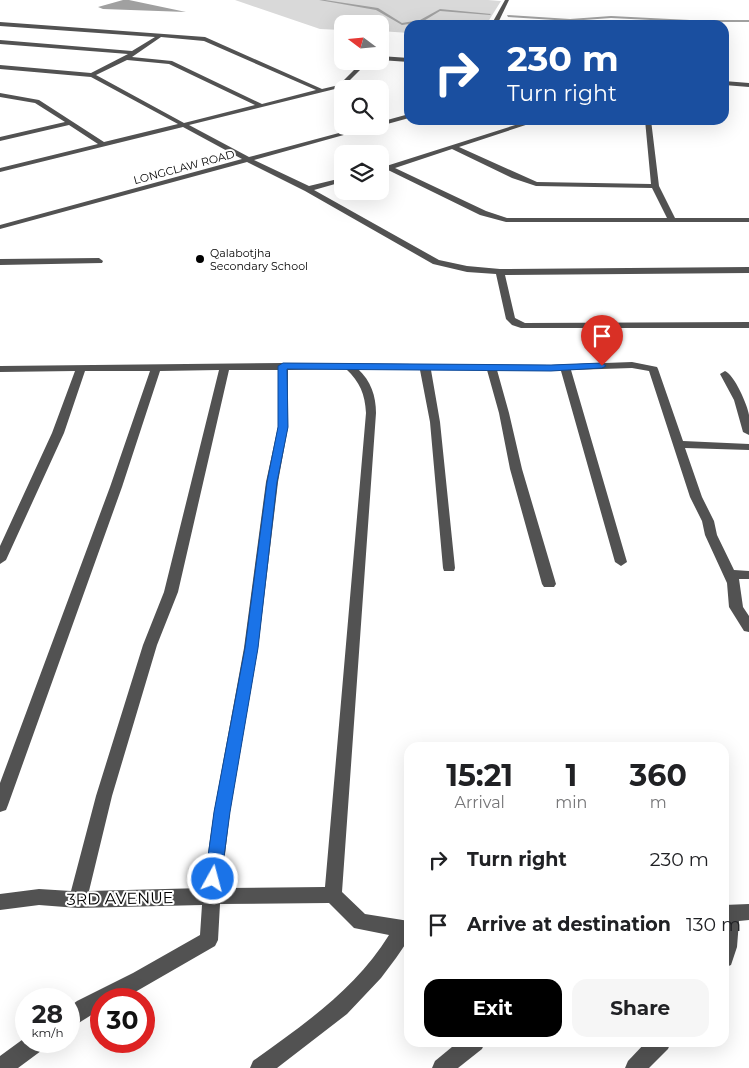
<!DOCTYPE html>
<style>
:root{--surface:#fff;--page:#f6f6f6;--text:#202124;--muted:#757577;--accent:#000}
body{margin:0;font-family:Montserrat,sans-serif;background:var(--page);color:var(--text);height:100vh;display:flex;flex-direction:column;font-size:19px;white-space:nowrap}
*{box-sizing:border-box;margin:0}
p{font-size:16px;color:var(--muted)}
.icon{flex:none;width:28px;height:28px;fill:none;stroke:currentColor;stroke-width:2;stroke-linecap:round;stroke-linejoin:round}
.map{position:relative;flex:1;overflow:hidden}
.panel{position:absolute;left:404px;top:742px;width:325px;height:305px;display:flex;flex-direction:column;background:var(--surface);border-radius:15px;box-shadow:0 5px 20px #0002}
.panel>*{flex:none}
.top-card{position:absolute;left:404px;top:20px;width:325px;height:105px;border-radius:15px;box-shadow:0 5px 20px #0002;background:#1a4fa0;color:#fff;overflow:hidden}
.needle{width:32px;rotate:286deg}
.tools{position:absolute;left:334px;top:15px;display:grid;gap:10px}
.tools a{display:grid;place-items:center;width:55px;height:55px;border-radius:10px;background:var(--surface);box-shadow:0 5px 20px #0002;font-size:25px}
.speed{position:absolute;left:15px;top:988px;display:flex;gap:10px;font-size:25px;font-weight:700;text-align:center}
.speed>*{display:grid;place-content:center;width:65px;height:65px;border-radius:50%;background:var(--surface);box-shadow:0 5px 20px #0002;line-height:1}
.speed small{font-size:12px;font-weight:400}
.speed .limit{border:8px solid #d22;background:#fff;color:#111}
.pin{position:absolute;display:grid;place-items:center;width:42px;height:42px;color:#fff;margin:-51px -21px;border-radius:50% 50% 50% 0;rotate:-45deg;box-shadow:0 0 5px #0007}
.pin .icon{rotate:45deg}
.me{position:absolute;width:55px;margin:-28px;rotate:7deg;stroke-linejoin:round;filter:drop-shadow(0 0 4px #0008)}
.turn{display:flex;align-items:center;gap:18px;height:105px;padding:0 20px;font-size:22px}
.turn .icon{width:65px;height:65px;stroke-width:2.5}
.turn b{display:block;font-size:35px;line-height:42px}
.eta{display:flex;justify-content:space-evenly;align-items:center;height:85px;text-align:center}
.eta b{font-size:30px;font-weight:700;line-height:35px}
.primary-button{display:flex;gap:10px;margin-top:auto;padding:10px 20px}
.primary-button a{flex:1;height:58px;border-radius:15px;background:var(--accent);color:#fff;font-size:20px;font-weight:700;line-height:58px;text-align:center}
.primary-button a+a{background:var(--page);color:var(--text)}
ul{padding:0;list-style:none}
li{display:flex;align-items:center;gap:15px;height:65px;padding:0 20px}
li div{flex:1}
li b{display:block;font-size:19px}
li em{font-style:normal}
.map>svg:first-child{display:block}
</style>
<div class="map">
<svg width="749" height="1068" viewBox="0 0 749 1068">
<rect width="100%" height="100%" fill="#fff"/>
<polygon fill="#d9d9d9" points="235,0 488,0 501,1 486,25 409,25 409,33 380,31 380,24 342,24 342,30 320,29"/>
<polygon fill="#a0a0a0" points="123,0 129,0 186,12 103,9 98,7"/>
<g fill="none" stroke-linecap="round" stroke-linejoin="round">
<g fill="#a0a0a0" fill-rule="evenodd">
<polygon points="319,0 325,0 378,8 402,23 420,20 440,9 491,14 490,15 440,11 422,22 402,25 376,10"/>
<polygon points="507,15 570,19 611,16 690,20 749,20 749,22 690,22 611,18 570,21 508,17"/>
</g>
<g fill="#525252" fill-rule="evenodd">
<polygon points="505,0 509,0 497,25 491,25"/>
<path d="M0 22 205 37 322 89 339 85 363 61H369L343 87 189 125 249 157 365 126H376L254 160 309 186 342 178V182L314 190 439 260 467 266 500 269 749 267V273L505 275 515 318 525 323 749 322V328H521L512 325 506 319 496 274 467 272 433 264 305 191 247 162 0 229V225L242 159 183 127 0 172V168L98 144 69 125 0 141V137L65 122 35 103 0 97V93L39 100 104 142 178 124 91 77 0 69V65L91 73 128 54 0 44V40L132 51 155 37 0 26ZM161 37 204 41 316 90 262 104 172 61 132 57ZM127 60 169 64 255 105 184 123 96 75Z"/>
<polygon points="380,56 409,58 409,62 380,60"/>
<polygon points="724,81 749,83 749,87 724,85"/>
<polygon points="409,114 409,118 380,126 380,122"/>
<path d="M531 120H541L459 147 537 182 651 184 645 120H651L659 186 675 218H749V222H506L480 215 388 170 380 172V168ZM452 149 512 178 536 186 652 188 667 218H507L486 211 395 168Z"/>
<polygon points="99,258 103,261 102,263 0,265 0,259"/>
<path d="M632 362 657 367 658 369 683 441 749 444V450L685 448 702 497 714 521 717 535 734 570 749 571V579H739L743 607 749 616V632L744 631 729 607 727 583 705 535 702 521 690 497 649 371 632 368 571 370 627 562 621 566 615 562 561 371 497 370 509 413 522 469 556 584 554 587H544L542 584 510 469 499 413 487 370H431L440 422 455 568 454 571H444L443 568 430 422 420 370 358 369C371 381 376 396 376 413L342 892 365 914 409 921V939L396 958 381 978 347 1014 277 1068H250L253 1061C303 1025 356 989 389 935L354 928 329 903 220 904 218 940 215 946 123 999H101V1009L69 1029V1007L77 1001 133 973 200 935 202 905 78 908 39 905 0 910V894L39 889 71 891 96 796 143 645 164 592 219 370 160 371 122 487 8 805 6 810 0 812V783L110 487 150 371H85L64 433 6 560 0 564V546L52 433 75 371 0 372V366L283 363 551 365ZM346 369C360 382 365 394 366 413L325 887 221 888 230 812 258 648 278 482 288 427V370ZM229 370H278V427L266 482 244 648 214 812 203 888 89 891 112 796 157 645 178 592Z"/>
<path d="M725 371C734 374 748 406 749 415 749 422 749 429 749 435L743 432 734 400 720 374Z"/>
<polygon points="749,904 749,920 739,921 737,947 731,965 724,968 724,905"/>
<polygon points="26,1037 26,1041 48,1041 45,1048 18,1068 0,1068 0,1056"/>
<polygon points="458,1042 485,1042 482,1049 458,1068 432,1068 435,1061"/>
<polygon points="646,1042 671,1042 668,1049 649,1068 625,1068 628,1061"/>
</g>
</g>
<polygon fill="#1a73e8" stroke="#114b97" points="283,363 551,365 602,363 606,366 602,368 551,371 287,369 288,427 277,482 258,648 230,812 221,879 219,884 213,887 208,884 205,879 214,812 245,648 267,482 278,427 278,366"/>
<circle fill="#000" stroke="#fff" stroke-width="2" cx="200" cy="259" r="5"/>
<g text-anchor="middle" stroke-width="4" stroke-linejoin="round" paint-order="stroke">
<g font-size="11" fill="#000" stroke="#fff">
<text transform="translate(184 167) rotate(-15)" y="4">LONGCLAW ROAD</text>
</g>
<g font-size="11" fill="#000" stroke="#fff" text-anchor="start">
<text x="210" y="257">Qalabotjha<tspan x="210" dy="13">Secondary School</tspan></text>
</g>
<g font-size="16" fill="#000" stroke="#fff">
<text transform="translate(120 898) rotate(-1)" y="6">3RD AVENUE</text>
</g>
</g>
</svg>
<div class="tools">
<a><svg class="needle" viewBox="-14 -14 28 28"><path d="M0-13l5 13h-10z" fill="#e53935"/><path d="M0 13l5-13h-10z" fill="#757577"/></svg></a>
<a><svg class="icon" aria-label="search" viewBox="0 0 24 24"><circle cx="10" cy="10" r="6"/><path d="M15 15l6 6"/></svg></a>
<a><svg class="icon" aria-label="layers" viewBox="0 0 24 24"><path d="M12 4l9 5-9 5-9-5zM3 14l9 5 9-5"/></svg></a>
</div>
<div class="speed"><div>28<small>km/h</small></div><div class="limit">30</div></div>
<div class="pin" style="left:602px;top:366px;background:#d93025"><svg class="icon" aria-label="arrive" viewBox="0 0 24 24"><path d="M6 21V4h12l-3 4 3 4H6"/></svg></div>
<svg class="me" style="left:213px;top:879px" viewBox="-20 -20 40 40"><circle r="17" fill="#1a73e8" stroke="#fff" stroke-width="3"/><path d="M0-11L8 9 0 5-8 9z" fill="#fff"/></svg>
<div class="top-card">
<div class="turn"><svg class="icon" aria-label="right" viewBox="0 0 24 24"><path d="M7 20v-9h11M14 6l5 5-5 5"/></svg><div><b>230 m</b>Turn right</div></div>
</div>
<section class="panel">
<div class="eta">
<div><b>15:21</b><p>Arrival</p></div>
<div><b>1</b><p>min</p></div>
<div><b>360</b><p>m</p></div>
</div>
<ul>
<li><svg class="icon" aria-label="right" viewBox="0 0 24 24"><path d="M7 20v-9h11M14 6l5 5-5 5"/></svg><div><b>Turn right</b></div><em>230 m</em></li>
<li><svg class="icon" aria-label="arrive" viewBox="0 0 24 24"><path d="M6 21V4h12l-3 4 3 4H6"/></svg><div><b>Arrive at destination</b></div><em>130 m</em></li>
</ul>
<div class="primary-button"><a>Exit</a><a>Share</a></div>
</section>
</div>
